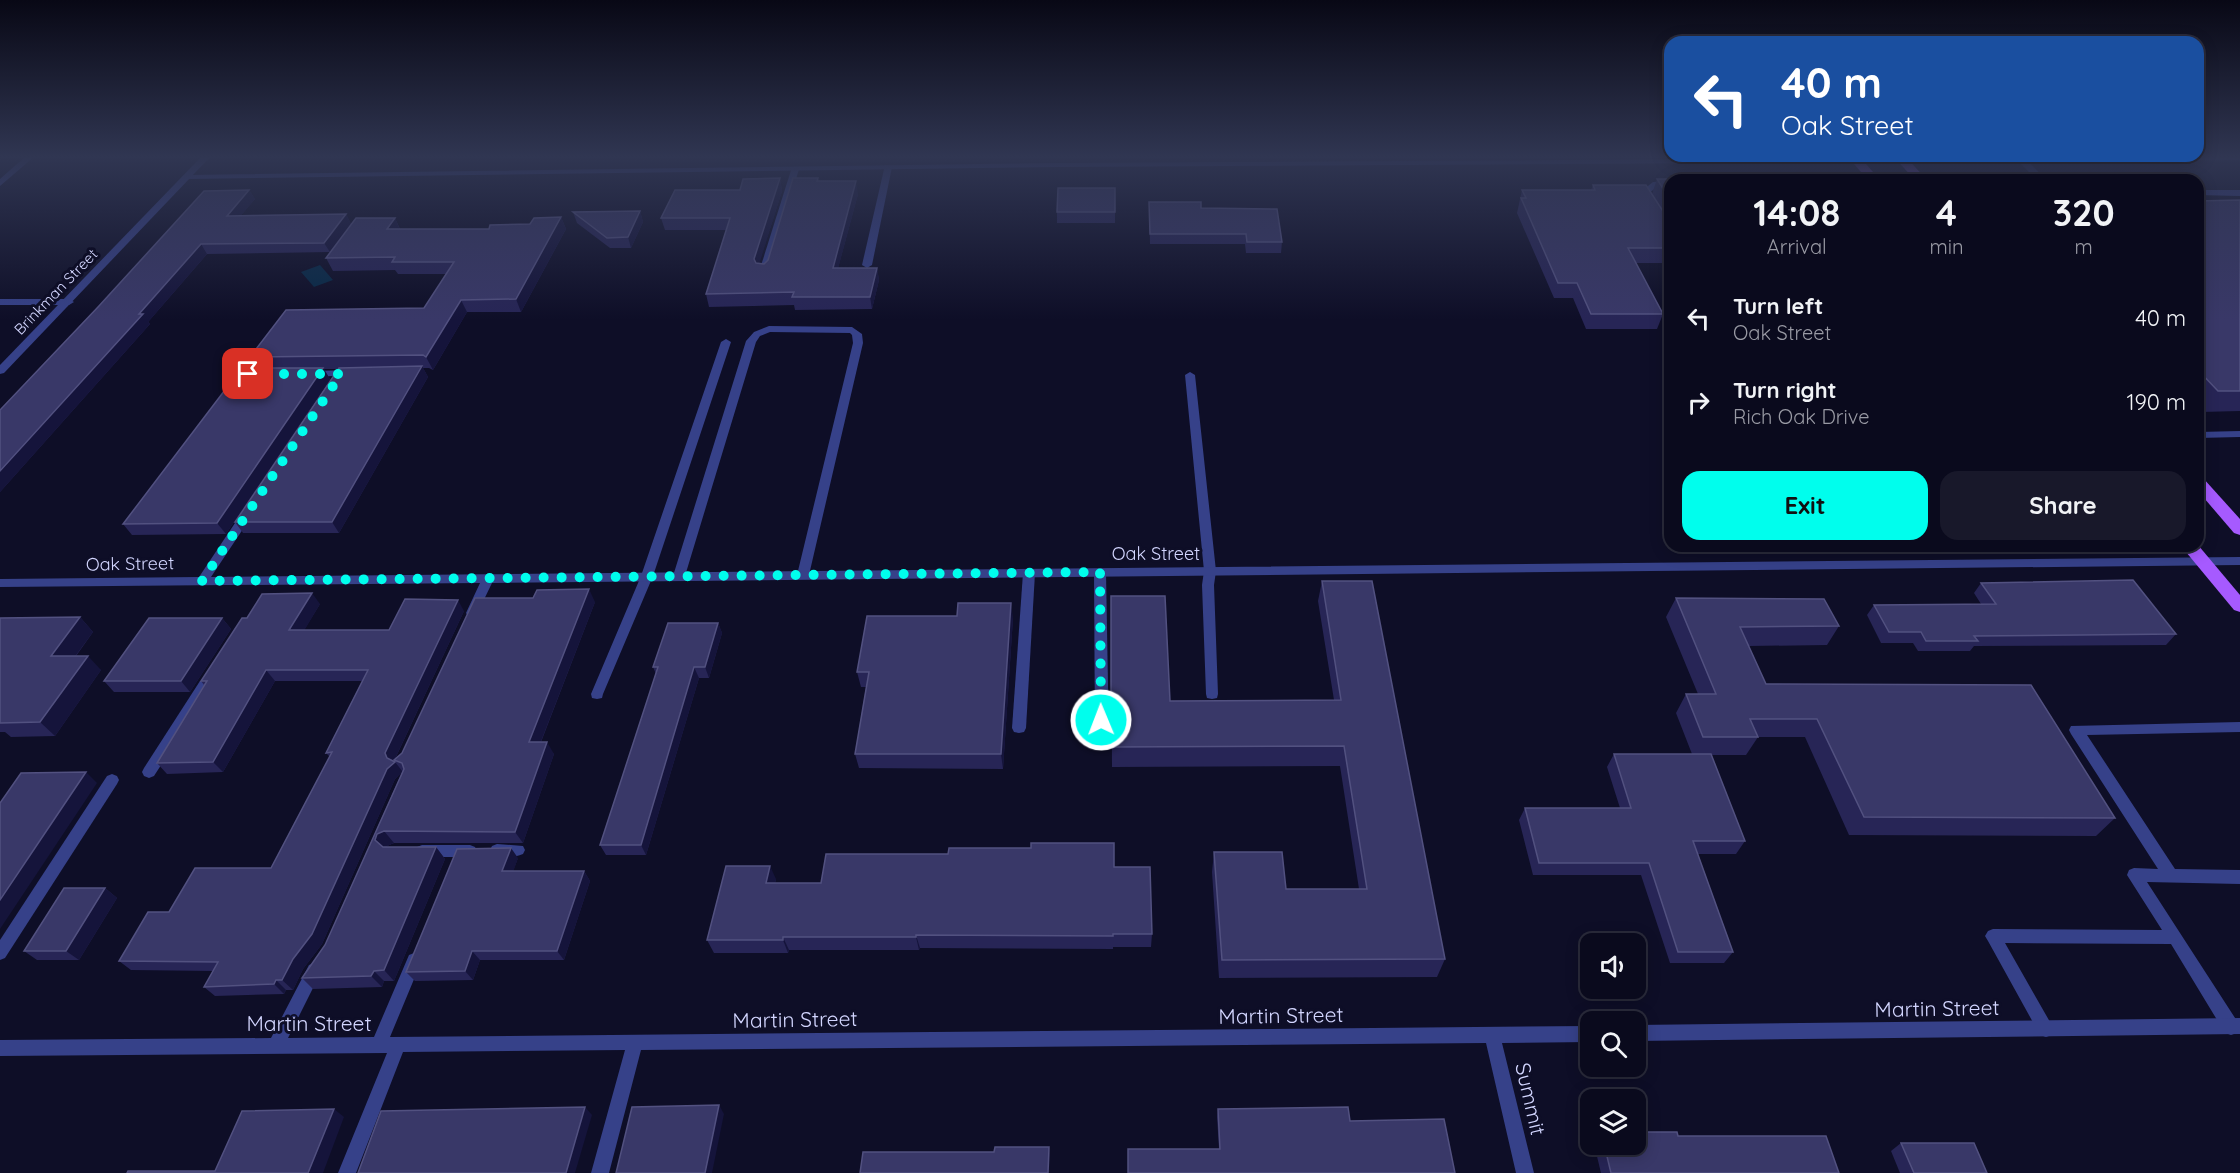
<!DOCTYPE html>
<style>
:root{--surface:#0a0a1d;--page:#18182a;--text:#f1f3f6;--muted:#999aa4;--line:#2a2b3b;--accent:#00feed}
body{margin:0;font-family:Quicksand,sans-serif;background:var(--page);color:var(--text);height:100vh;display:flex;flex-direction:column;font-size:22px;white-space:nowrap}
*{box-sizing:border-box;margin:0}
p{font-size:20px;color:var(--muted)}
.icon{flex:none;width:33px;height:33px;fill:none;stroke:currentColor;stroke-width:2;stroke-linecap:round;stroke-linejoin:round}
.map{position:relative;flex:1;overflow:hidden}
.details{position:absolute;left:1664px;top:174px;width:540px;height:378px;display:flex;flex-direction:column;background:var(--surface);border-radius:18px;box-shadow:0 3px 15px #0003,0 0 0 2px var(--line)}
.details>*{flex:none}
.top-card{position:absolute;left:1664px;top:36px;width:540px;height:126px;border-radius:18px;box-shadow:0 3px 15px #0003,0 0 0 2px var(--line);background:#1a4fa0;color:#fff;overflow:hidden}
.buttons{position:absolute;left:1580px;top:933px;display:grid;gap:12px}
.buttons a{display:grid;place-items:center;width:66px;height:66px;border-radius:12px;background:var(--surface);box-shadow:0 3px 15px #0003,0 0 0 2px var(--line);font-size:30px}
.pin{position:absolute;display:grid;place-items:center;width:51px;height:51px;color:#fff;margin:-26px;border-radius:12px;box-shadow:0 3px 9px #0006}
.me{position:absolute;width:66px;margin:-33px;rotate:359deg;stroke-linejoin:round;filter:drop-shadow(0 0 4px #0008)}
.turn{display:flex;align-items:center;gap:21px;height:126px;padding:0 18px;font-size:27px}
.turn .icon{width:78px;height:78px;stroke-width:2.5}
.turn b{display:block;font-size:42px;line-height:51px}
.eta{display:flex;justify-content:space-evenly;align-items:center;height:102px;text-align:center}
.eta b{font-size:36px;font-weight:700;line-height:42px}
.action{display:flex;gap:12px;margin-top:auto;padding:12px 18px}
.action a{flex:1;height:69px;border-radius:18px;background:var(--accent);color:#111;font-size:24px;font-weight:700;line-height:69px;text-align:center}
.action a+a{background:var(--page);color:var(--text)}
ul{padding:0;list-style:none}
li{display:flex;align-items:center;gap:18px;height:84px;padding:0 18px}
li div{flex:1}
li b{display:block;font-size:22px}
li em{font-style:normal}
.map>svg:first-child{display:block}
</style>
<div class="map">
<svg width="2240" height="1173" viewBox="0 0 2240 1173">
<rect width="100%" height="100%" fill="#0e0e27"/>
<polygon fill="#072947" points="320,265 333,280 314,287 301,272"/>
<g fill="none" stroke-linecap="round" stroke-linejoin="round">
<g fill="#364189" fill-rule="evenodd">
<polygon points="2019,158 2025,158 2046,180 2037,180 2019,162"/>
<polygon points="885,165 892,167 872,265 867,268 862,265"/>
<polygon points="792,167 799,169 769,272 767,274 761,274 759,272"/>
<polygon points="1670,181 1670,186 1658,186 1648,194 1651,199 1650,201 1644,201 1639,193 1653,182"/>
<polygon points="2240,190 2240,196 2198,195 2198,190"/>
<polygon points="769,326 852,327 862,334 863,343 809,575 803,579 797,575 853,343 852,335 850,333 770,332 760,336 756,342 685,576 679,580 675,579 673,576 746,341 754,332"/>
<polygon points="726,339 731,342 653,576 603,694 602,698 597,699 592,698 591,694 641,576 721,342"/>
<polygon points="1190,372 1195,375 1216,571 1214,585 1218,694 1217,698 1212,699 1207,698 1206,694 1202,585 1204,571 1185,375"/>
<polygon points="2240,431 2240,437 2198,438 2198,432"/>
<polygon points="1100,568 1106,572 1109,742 1107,746 1102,747 1097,746 1095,742 1094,572"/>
<polygon points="1029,569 1035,573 1026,728 1024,732 1019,733 1014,732 1012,728 1023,573"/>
<polygon points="2240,722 2240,732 2087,735 2175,869 2240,870 2240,884 2147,882 2237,1021 2239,1027 2237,1033 2231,1035 2225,1033 2171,944 2005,943 2054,1029 2052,1035 2046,1037 2040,1035 1988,941 1985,936 1988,931 1993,929 2162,930 2127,875 2129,870 2134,868 2158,869 2071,734 2069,730 2071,726"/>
</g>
<g fill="#364189" fill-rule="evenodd">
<polygon points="26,156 35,156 0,186 0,179"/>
<polygon points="2240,156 2240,160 1059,167 186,179 182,177 186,175 1059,163"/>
<polygon points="0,299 69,299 74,302 69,305 0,305"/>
<polygon points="352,370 357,373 356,375 312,377 307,374 312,371"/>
<polygon points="247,510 253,514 211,577 2240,557 2240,565 492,583 476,616 468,616 466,613 480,583 0,587 0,579 199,577 243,511"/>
<polygon points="205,680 210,681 211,685 210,689 154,776 149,778 144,776 142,772 144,768 200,681"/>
<polygon points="112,774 117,776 119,780 117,784 5,958 0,960 0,940 107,776"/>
<path d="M497 844 523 846 525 850 523 854C514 858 501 858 492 854L490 850 492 846Z"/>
<polygon points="422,845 470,845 475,847 477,851 475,855 470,857 422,857 417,855 415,851 417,847"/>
<polygon points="414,953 419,955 422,960 390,1037 1590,1026 1590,1042 1502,1043 1534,1173 1516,1173 1486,1043 641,1050 609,1173 591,1173 625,1050 403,1052 356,1173 338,1173 387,1053 0,1056 0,1040 271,1038 309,965 314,963 319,965 322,970 288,1038 374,1037 409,955"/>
<polygon points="2240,1018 2240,1034 1635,1041 1635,1025"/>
</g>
<polygon fill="#364189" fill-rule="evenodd" points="202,156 211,156 4,373 0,374 0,365"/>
<g fill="#a65aff" fill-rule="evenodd">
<polygon points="1847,156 1859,156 1880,180 1868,180"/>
<polygon points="1893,156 1905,156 1927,180 1915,180"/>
<polygon points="2198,477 2203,478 2240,519 2240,535 2234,533 2198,491"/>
<polygon points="2198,545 2240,595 2240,612 2234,610 2181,546"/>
</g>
</g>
<g fill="#272556">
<polygon points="780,178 782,191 759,263 764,264 768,260 818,178 819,181 858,194 838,268 877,268 879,280 872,309 795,310 794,305 709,307 706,294 726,230 665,230 661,218 740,190"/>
<polygon points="1657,179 1670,180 1670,263 1636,263 1663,314 1657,329 1586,329 1573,298 1554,298 1517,213 1522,190 1591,190 1593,185 1652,194"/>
<polygon points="1115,188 1115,223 1057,223 1057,212"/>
<polygon points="249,190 255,199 241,215 346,214 351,224 330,252 207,254 148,322 150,324 0,492 0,410"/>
<polygon points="2240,200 2240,411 2201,412 2198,408 2198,201"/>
<polygon points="1149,202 1201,208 1282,242 1281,253 1246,253 1245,244 1150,244"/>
<polygon points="640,211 643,222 631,248 610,248 577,223 573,212"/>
<polygon points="561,217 566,229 521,312 467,312 433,370 429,368 423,368 428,377 339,533 243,533 235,522 339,369 324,369 330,379 226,534 132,535 123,524 257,368 250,357 424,308 446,274 398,274 395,270 333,271 326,258 395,218 400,229 489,229 530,224"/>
<polygon points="1322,581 1445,959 1437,977 1219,978 1212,872 1214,852 1286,889 1359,889 1340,766 1112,767 1111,596 1170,701 1334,700 1318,601"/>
<polygon points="1981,583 2176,634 2166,645 1974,646 1970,651 1918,651 1913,643 1881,643 1867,615 1874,605 1981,604 1974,593"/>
<polygon points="1676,598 1839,626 1827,645 1749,646 1766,684 2115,818 2096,836 1849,835 1805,737 1758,737 1746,755 1711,755 1745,841 1736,854 1698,854 1733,952 1724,963 1670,963 1641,875 1533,875 1519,820 1525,808 1620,808 1607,767 1614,754 1692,754 1676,713 1686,694 1698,694 1666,617"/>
<polygon points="595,602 541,742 554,754 523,843 394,843 387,846 387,847 436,847 445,859 394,981 384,981 382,987 313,989 302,978 325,945 402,772 395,779 322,944 303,969 293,990 286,990 284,994 215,996 204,987 213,971 131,970 119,961 169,912 271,868 330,757 326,753 362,681 275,681 223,772 167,774 157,763 204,685 201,681 247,618 320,604 304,630 389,630 464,611 395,759"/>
<polygon points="80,617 93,632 76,656 101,670 55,736 11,737 5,732 0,732 0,618"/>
<polygon points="222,618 231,629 190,692 114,692 104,681"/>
<polygon points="1013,618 1003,769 859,768 855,754 866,687 861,687 857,672"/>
<polygon points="718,623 722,633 709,678 699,678 646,855 606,855 600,845 656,674 653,667"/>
<polygon points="948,854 1114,867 1152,934 1151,947 1113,947 1113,949 920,948 919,950 789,950 788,953 714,953 707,940 776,879 775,883 821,883"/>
<polygon points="518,858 513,871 584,871 590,881 564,960 480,960 473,980 415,981 406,972"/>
<polygon points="105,888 117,898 79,960 37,960 24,951"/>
<polygon points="1218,1109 1350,1121 1219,1149 1217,1117"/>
<polygon points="1678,1136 1839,1173 1601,1173 1594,1144 1635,1144"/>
<polygon points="1901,1143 1987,1173 1900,1173 1891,1151"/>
</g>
<g fill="#15143b">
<polygon points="780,178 782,191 757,271 754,259"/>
<polygon points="856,181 858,194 835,280 833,268"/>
<polygon points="249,190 255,199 232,226 227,216"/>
<polygon points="640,211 643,222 631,248 628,237"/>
<polygon points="346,214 351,224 330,252 324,243"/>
<polygon points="561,217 566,229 521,312 516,299"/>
<polygon points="395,218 400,230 387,229"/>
<polygon points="201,244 207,254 148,322 150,324 0,492 0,471"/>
<polygon points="877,268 879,280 872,309 870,297"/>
<polygon points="461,300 467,312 433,370 426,357"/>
<polygon points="422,366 428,377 339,533 332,522"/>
<polygon points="323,368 330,379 226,534 217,523"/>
<polygon points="589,589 595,602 536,754 529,742"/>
<polygon points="312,593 320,604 298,641 289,630"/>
<polygon points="458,600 464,611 393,763 395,762 403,772 395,779 322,944 303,969 293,990 282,980 385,753"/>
<polygon points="1011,603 1013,618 1003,769 1001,754"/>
<polygon points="80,617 93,632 65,670 51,656"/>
<polygon points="222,618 231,629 190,692 181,681"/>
<polygon points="718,623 722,633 709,678 705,667"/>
<polygon points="88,656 101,670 55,736 40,722"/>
<polygon points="694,667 699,678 646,855 641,845"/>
<polygon points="266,670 275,681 223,772 213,762"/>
<polygon points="547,742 554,754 523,843 515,832"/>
<polygon points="86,772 97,783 0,929 0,900"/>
<polygon points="384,831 394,843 387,846 385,852 375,840 377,834"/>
<polygon points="436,847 445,859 394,981 384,970"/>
<polygon points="511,848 518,858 510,881 502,871"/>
<polygon points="770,866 776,879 772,896 766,883"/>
<polygon points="584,871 590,881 564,960 557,951"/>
<polygon points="105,888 117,898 79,960 66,951"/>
<polygon points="916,935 920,948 919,950 916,937"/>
<polygon points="783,937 789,950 788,953 783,940"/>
<polygon points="472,951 480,960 473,980 465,971"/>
<polygon points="374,971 384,981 382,987 371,976"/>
<polygon points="276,980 286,990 284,994 274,984"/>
<polygon points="719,1105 724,1114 712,1173 705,1173"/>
<polygon points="585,1107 592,1115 575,1173 566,1173"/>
<polygon points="334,1109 344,1117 323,1173 308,1173"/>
<polygon points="1049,1147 1050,1155 1049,1173 1048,1173"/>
</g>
<g fill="#393868" stroke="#525180" stroke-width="1.5">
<polygon points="780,178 754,259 756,263 764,264 768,260 793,178 818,178 817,181 856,181 833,268 877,268 870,297 792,297 794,292 706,294 730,218 661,218 675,190 740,190 743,179"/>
<polygon points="1657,179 1837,179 1837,180 1670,180 1670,200"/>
<polygon points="1593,185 1646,185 1670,222 1670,248 1628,248 1663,314 1591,314 1577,283 1558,283 1521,198 1526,198 1522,190 1595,190"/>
<polygon points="1058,188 1115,188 1115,212 1057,212"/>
<polygon points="249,190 227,216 346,214 324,243 201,244 139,314 143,314 0,471 0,410 98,307 204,191"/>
<polygon points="2240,200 2240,391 2218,391 2198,370 2198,201"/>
<polygon points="1149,202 1201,202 1201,208 1277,209 1282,242 1247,242 1246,234 1150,234"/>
<polygon points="640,211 628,237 607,238 573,212"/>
<polygon points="561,217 516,299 461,300 426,357 423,355 250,357 286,310 424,308 454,262 392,262 395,257 326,258 356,218 395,218 387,229 489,229 490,225 530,224 534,218"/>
<polygon points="422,366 332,522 235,522 339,368"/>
<polygon points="244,368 323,368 217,523 123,524 231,382"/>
<polygon points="2133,580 2176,634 1974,636 1978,641 1926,641 1921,632 1889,632 1874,605 1996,604 1981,583"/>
<polygon points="1322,581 1372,581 1445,959 1222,960 1214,852 1282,852 1286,889 1367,889 1344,746 1111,747 1111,596 1165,596 1170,701 1341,700"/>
<polygon points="589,589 529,742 547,742 515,832 384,831 377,834 375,840 383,847 436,847 384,970 374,971 371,976 302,978 325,945 404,769 402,763 394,760 402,753 475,598 533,598 537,590"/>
<polygon points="312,593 289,630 389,630 405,599 458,600 385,753 387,758 395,762 387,769 312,934 293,959 282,980 276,980 274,984 204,987 218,962 119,961 148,912 169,912 195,868 271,868 332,752 326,753 368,670 266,670 213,762 157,763 207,681 201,681 242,618 247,618 262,594"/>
<polygon points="1676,598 1824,599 1839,626 1740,627 1766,684 2031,685 2115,818 1864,817 1817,719 1750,719 1758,737 1703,737 1686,694 1716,694"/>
<polygon points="958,603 1011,603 1001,754 855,754 869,672 857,672 867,616 957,616"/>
<polygon points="80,617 51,656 88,656 40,722 0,723 0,618"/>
<polygon points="149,618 222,618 181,681 104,681"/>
<polygon points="668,623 718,623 705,667 694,667 641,845 600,845 658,667 653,667"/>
<polygon points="1614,754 1711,754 1745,841 1693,841 1733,952 1678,952 1649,863 1539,863 1525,808 1631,808"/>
<polygon points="86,772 45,833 0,900 0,803 21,773"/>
<polygon points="1031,843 1114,843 1114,867 1150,867 1152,934 1113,934 1113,936 916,935 916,937 783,937 783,940 707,940 726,866 770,866 766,883 821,883 826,854 948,854 949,848 1031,848"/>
<polygon points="511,848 502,871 584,871 557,951 472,951 465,971 406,972 457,849"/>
<polygon points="64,888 105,888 66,951 24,951"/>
<polygon points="719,1105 705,1173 616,1173 632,1107"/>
<polygon points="585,1107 566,1173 358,1173 381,1111"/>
<polygon points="1348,1107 1350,1121 1444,1119 1455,1173 1128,1173 1128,1149 1220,1149 1218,1109"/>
<polygon points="334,1109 308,1173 127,1173 128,1171 215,1171 242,1111"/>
<polygon points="1635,1132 1677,1132 1678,1136 1826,1136 1839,1173 1611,1173 1604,1144 1635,1144"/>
<polygon points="1901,1143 1974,1143 1987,1173 1914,1173"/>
<polygon points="995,1147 1049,1147 1048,1173 860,1173 863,1152 994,1152"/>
</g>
<linearGradient id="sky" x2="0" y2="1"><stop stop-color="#080815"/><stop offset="0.49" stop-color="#303652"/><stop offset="1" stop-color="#303652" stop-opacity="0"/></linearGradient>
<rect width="2240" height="320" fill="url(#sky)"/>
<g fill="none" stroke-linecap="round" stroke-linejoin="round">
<polyline stroke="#00feed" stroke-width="10" stroke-dasharray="0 18" points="248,374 341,374 202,581 1100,572 1101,720"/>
</g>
<g text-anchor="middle" stroke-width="6" stroke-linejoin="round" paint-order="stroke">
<g font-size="15" fill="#d3d6ff" stroke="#0e0e27">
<text transform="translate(56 292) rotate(-46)" y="5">Brinkman Street</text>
</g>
<g font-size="18" fill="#d3d6ff" stroke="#0e0e27">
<text x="1156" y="560">Oak Street</text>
<text transform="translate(130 564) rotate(-1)" y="6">Oak Street</text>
</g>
<g font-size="21" fill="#d3d6ff" stroke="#0e0e27">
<text transform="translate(1937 1009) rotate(-1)" y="7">Martin Street</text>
<text transform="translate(1281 1016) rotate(-1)" y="7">Martin Street</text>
<text transform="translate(795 1020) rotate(-1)" y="7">Martin Street</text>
<text x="309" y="1031">Martin Street</text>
<text transform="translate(1530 1099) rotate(77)" y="7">Summit</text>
</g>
</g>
</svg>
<div class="buttons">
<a><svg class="icon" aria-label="sound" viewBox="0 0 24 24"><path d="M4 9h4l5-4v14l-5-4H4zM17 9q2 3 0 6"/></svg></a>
<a><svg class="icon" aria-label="search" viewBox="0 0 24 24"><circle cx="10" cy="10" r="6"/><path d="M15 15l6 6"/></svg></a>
<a><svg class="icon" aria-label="layers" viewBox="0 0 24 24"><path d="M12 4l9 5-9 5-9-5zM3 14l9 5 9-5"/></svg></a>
</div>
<div class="pin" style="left:248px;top:374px;background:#d93025"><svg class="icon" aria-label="arrive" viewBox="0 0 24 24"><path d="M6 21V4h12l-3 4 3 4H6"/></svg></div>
<svg class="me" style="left:1101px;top:720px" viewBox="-20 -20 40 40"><circle r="17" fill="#00feed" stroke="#fff" stroke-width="3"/><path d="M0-11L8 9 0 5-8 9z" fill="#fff"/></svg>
<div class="top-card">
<div class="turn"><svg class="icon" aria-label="left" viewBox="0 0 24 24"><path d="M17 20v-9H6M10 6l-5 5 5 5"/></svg><div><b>40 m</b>Oak Street</div></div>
</div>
<section class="details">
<div class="eta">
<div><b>14:08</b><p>Arrival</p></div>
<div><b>4</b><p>min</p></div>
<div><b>320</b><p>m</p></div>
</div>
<ul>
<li><svg class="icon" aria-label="left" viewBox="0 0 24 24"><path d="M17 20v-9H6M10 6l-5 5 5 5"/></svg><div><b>Turn left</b><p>Oak Street</p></div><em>40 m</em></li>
<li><svg class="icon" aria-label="right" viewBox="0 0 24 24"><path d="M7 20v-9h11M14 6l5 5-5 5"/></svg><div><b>Turn right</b><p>Rich Oak Drive</p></div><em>190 m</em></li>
</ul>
<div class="action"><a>Exit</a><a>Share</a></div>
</section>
</div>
